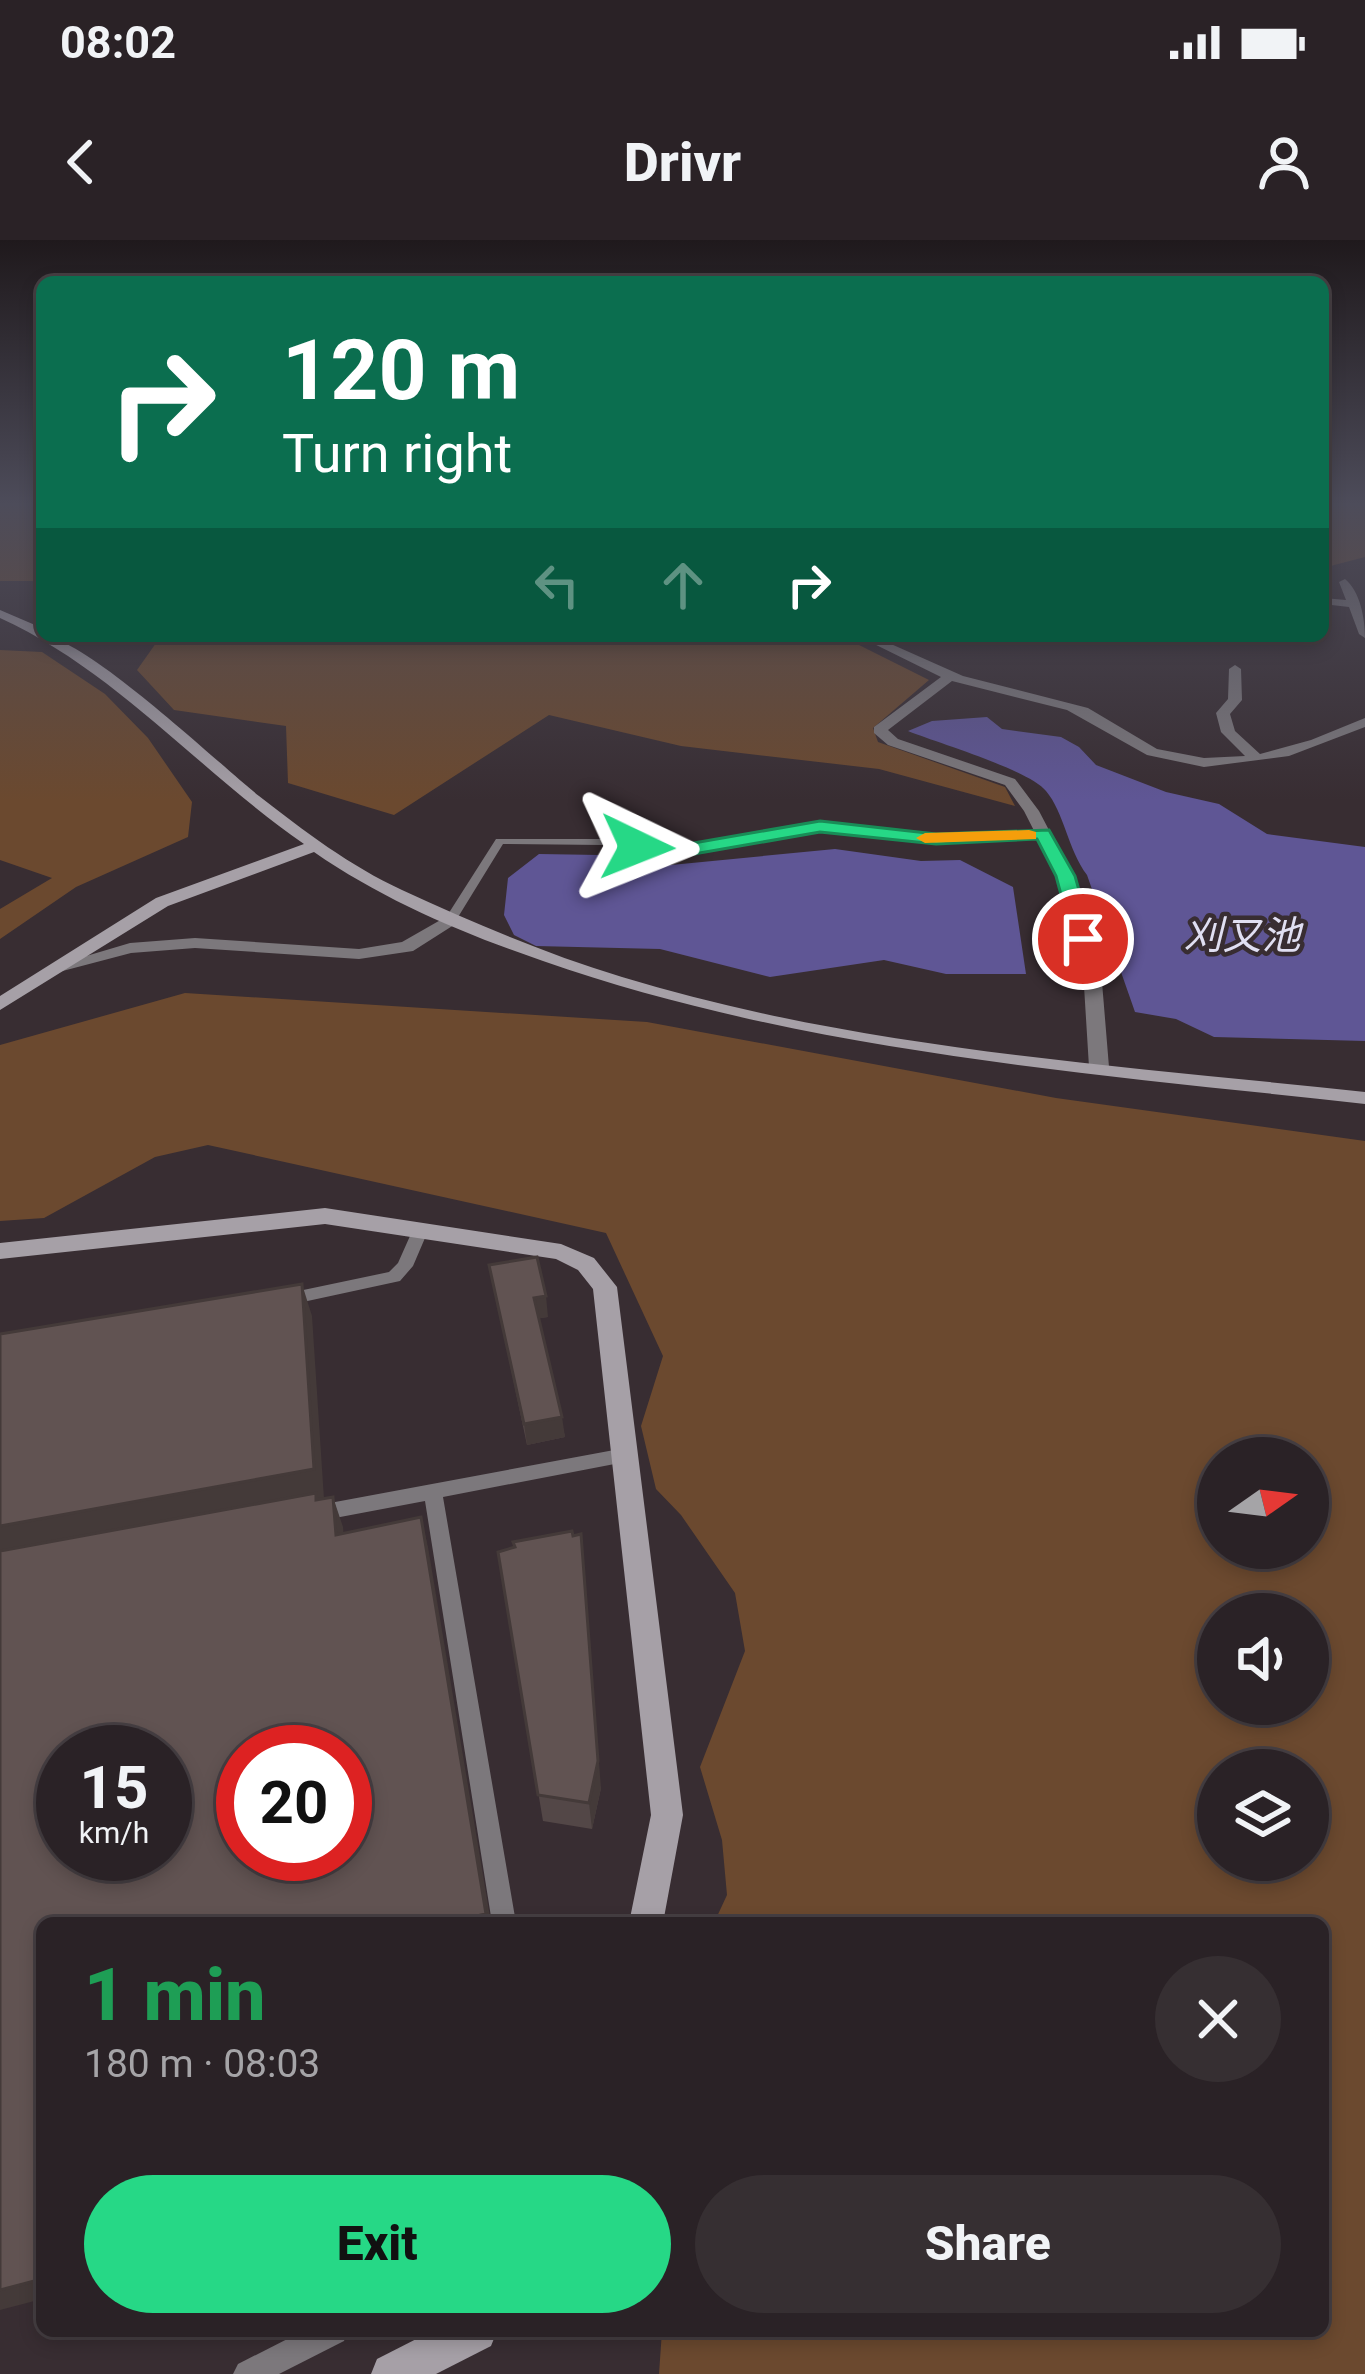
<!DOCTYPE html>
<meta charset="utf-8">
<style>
:root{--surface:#2a2226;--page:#362f32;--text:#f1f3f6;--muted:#a5a4a7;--line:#463f43;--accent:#26d886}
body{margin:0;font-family:Roboto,"Noto Sans JP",sans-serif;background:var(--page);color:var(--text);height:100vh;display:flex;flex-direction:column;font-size:45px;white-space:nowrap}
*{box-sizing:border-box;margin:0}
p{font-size:39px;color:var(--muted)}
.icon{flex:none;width:66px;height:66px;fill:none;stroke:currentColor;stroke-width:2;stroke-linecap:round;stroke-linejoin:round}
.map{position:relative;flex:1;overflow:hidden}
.panel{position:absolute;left:36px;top:1677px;width:1293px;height:420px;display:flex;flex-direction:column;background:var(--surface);border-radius:18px;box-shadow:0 6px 18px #0003,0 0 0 3px var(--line)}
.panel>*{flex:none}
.top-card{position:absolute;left:36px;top:36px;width:1293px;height:366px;border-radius:18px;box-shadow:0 6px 18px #0003,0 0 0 3px var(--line);background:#0b6e4f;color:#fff;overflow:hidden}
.needle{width:78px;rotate:76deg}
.tools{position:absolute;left:1197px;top:1197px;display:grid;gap:24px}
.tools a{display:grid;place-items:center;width:132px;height:132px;border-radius:50%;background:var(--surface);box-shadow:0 6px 18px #0003,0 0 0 3px var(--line);font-size:60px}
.speed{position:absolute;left:36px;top:1485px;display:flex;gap:24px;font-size:60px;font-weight:700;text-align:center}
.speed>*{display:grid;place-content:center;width:156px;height:156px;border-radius:50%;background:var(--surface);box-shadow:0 6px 18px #0003,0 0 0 3px var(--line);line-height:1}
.speed small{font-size:30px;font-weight:400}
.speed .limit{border:18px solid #d22;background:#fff;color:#111}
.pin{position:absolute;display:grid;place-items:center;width:102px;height:102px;color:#fff;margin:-51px;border:6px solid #fff;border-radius:50%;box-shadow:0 3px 12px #0007}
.me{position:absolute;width:132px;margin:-66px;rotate:92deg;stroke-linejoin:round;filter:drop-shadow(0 0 9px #0008)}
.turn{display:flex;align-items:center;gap:42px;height:252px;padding:0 48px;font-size:54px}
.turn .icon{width:156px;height:156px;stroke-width:2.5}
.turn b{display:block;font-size:84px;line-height:102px}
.lanes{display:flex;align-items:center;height:114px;padding:0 48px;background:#0003;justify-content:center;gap:60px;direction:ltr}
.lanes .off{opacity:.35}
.round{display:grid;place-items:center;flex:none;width:126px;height:126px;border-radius:63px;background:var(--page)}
.headline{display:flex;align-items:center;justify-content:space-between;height:204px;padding:0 48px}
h1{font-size:72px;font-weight:800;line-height:90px;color:#1e9e55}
.cta{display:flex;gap:24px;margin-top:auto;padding:24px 48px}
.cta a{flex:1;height:138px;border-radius:72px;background:var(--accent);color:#111;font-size:48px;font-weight:800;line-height:138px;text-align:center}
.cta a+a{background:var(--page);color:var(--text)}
.status{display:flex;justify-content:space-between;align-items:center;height:84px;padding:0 60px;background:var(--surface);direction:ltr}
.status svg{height:33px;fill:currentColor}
header{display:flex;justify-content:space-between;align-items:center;height:156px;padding:0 48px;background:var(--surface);font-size:54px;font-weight:800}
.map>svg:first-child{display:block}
</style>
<div class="status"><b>08:02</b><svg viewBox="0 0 49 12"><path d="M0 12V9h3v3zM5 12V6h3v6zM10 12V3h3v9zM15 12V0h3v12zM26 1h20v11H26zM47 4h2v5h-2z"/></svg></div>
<header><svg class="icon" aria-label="back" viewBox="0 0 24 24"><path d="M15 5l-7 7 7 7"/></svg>Drivr<svg class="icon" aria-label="person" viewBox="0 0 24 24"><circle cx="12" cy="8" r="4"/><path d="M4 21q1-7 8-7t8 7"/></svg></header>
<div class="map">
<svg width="1365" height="2134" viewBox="0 0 1365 2134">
<rect width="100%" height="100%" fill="#382d32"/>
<g fill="#6b492f" fill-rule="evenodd">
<polygon points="42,262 42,341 0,341 0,262"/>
<polygon points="1323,262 1365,262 1365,317 1323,328"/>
<polygon points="161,396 841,396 929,440 873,488 878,502 1005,547 1015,566 879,529 681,506 549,475 394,575 288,543 286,486 174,470 137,430"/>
<polygon points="0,410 42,412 105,454 148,498 192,562 188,597 76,647 0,699 0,669 52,638 0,620"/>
<path d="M185 753 647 782 1056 858 1365 901V2134H659L662 2091H1323V1683H714L727 1655 722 1600 700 1527 745 1411 735 1353 681 1275 656 1249 641 1186 663 1116 606 993 208 905 155 917 44 978 0 981V805ZM1308 1218V1308H1218V1218ZM1308 1374V1464H1218V1374ZM1308 1530V1620H1218V1530Z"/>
</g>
<g fill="#5f5695">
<path d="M987 477 1002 489 1061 497 1079 507 1096 525 1166 552 1219 564 1267 594 1365 607V801L1214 797 1176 779 1135 772 1087 635C1068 610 1064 572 1046 551 1029 530 938 503 908 491L932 481Z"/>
<polygon points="835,609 921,621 960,620 1013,647 1026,734 946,734 884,720 770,737 660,709 536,706 514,695 504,675 508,638 539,614 600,615 671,625"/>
</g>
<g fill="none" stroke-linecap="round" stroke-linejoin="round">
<g fill="#7c787c" fill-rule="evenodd">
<polygon points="820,584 936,596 1043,591 1048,594 1043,597 936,602 820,590 671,615 603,605 503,604 455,682 445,679 496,599 603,599 671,609"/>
<polygon points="420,986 428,991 413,1026 400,1041 289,1065 281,1059 289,1053 389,1032 398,1023 414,987"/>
<polygon points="625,1208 631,1210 634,1215 631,1220 625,1222 443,1257 516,1683 492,1683 425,1261 319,1281 312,1279 310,1273 312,1267 319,1265"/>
<polygon points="303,2091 348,2091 344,2101 279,2134 233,2134 238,2124"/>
</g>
<g fill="#7c787c" fill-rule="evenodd">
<path d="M1345 339C1360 351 1365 378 1365 398L1359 394 1349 367 1323 364V358L1346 360 1339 342Z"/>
<polygon points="858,396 873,396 963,436 1088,468 1157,509 1204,518 1245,516 1221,492 1216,473 1228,459 1229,429 1235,425 1241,429 1242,460 1230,474 1235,491 1260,514 1311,500 1365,478 1365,487 1289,516 1204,527 1147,515 1067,470 952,441 888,490 898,499 1015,539 1039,571 1073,636 1101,730 1109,827 1099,833 1089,827 1083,730 1057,636 1024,571 1005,545 888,505 874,493 874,487 941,437"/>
<polygon points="451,674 457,675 457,683 413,711 359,719 195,708 131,713 55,733 46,728 130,703 195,698 359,709 402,702"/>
</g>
<g fill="#a6a0a7" fill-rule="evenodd">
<path d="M0 370 42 388V396C84 396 219 524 259 556 304 591 350 626 402 650 474 683 546 714 622 737 861 810 1117 825 1365 852V864C1089 833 807 813 543 721 464 694 383 660 314 612L168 666 0 770V756L156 658 304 604C200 532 116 431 0 378Z"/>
<polygon points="325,968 561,1004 594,1018 617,1047 683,1575 663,1683 629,1683 651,1575 593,1049 578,1030 556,1019 325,984 0,1019 0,1003"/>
<polygon points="432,2091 497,2091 491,2106 436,2134 371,2134 377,2119"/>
</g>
</g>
<g fill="#534747">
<polygon points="489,1025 548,1077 539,1078 565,1197 527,1205"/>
<polygon points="498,1312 601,1548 592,1589 543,1581"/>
</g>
<g fill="#443a39">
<polygon points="302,1044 312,1076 324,1259 0,1319 0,1286"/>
<polygon points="546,1056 548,1077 536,1079 534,1058"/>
<polygon points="562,1177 565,1197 527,1205 524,1184"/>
<polygon points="333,1257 343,1287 346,1324 336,1295"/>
<polygon points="421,1277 428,1307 491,1683 482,1683"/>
<polygon points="581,1294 601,1548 592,1589 589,1563"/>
<polygon points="42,2039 42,2059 0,2070 0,2050"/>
</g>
<g fill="#615352" stroke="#443a39" stroke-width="3" fill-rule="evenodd">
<polygon points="537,1017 546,1056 534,1058 562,1177 524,1184 489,1025"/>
<polygon points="302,1044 314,1229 0,1286 0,1094"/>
<path d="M316 1253V1260L333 1257 336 1295 421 1277 486 1674 481 1675 482 1683H42V2039L0 2050V1311ZM63 1512H165V1614H63ZM243 1512H345V1614H243Z"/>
<polygon points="572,1291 573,1296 581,1294 598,1521 589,1563 538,1555 498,1312 515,1307 513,1302"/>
</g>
<linearGradient id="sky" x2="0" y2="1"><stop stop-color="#1f191c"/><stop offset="0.47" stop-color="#4d4c5a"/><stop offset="1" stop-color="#4d4c5a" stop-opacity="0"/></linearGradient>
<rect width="1365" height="561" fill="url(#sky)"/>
<polygon fill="#26d886" stroke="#198c57" stroke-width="3" points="820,581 936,594 1049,590 1075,636 1093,699 1083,705 1073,699 1056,636 1037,599 936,604 820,592 671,618 628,607 637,602 671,607"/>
<polygon fill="#f59e0b" points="1029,590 1036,592 1036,599 925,603 916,598 925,593"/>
<g text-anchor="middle" stroke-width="9" stroke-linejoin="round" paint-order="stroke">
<g font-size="39" font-style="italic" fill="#e0dff2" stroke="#382d32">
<text x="1242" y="709">刈又池</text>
</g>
</g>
</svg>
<div class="tools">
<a><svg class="needle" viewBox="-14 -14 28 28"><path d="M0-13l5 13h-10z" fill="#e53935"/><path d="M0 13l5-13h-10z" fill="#a5a4a7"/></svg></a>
<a><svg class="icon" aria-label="sound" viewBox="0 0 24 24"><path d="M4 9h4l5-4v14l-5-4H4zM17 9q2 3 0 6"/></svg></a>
<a><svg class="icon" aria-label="layers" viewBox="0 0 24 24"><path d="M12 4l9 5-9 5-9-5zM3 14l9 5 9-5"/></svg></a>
</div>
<div class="speed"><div>15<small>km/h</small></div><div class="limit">20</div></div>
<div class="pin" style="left:1083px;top:699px;background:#d93025"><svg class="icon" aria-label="arrive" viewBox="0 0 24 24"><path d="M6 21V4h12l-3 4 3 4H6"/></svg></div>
<svg class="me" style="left:637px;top:607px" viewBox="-20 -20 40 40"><path d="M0-17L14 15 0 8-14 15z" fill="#26d886" stroke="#fff" stroke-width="4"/></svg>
<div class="top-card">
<div class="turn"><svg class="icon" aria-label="right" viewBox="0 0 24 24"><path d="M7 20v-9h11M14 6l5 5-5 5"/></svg><div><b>120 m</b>Turn right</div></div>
<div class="lanes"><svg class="icon off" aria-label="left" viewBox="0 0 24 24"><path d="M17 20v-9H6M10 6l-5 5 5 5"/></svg><svg class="icon off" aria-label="ahead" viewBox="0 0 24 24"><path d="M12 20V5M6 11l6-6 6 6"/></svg><svg class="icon" aria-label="right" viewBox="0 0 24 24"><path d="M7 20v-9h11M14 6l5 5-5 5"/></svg></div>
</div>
<section class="panel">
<div class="headline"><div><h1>1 min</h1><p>180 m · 08:03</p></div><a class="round"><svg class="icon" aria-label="close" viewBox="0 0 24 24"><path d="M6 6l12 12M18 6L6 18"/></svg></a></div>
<div class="cta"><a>Exit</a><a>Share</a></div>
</section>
</div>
